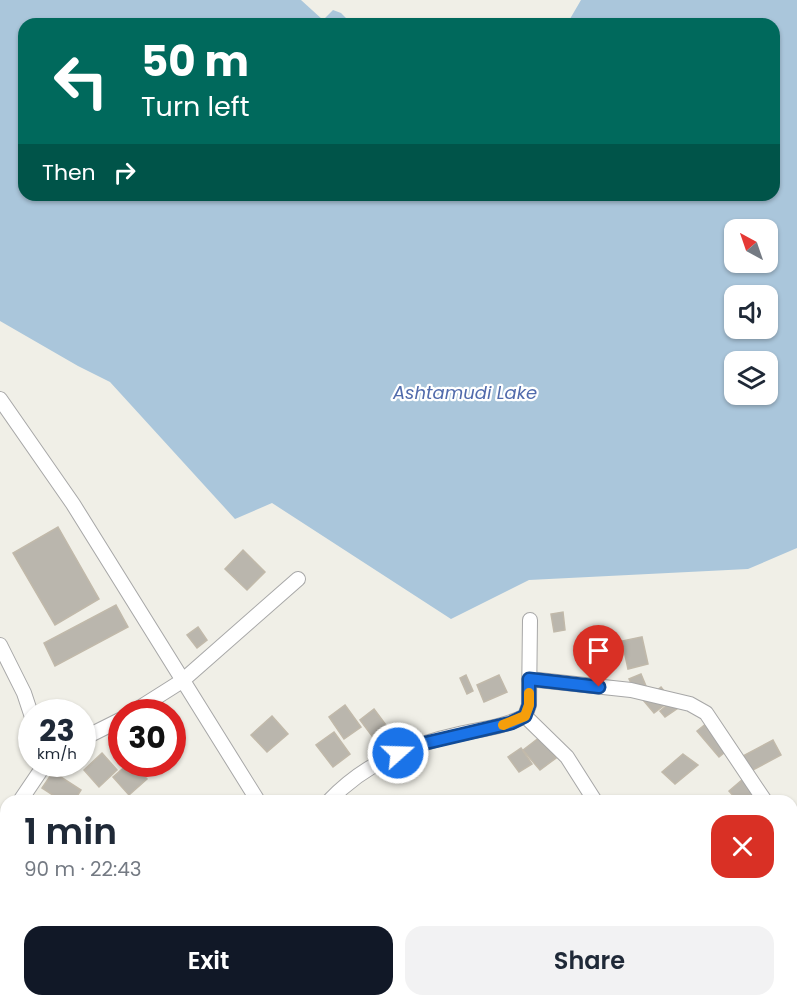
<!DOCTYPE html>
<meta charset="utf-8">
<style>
:root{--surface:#fff;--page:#f2f2f3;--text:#1f2937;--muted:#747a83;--accent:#111827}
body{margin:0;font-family:Poppins,sans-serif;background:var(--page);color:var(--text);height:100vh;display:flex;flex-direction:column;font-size:22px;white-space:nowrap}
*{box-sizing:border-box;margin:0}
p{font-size:20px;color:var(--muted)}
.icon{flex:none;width:33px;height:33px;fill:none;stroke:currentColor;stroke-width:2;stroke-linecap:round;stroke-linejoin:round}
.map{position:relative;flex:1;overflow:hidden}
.drawer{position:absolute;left:0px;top:795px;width:798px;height:212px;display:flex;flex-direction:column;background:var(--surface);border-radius:18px 18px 0 0;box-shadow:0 2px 4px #0004}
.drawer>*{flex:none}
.banner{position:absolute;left:18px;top:18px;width:762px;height:183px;border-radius:18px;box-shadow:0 2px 4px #0004;background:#00695c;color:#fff;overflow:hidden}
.needle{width:39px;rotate:320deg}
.buttons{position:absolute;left:724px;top:219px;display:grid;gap:12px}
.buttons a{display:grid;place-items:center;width:54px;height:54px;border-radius:12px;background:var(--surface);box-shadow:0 2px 4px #0004;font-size:30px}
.speed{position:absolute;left:18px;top:699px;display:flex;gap:12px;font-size:30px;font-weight:700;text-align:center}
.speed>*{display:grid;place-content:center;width:78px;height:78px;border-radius:50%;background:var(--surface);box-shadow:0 2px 4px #0004;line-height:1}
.speed small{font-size:15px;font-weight:400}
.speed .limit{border:9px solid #d22;background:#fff;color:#111}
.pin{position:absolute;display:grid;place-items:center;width:51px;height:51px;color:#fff;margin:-62px -26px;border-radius:50% 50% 50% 0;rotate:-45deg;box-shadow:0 0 6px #0007}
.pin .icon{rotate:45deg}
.me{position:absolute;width:66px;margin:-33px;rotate:70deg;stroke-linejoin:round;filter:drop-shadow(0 0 4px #0008)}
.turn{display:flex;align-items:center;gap:21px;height:126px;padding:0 24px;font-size:27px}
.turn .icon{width:78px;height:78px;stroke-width:2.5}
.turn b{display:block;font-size:42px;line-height:51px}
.then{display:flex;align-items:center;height:57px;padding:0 24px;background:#0003;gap:12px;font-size:22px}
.round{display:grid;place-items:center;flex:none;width:63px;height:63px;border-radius:18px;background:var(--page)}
.headline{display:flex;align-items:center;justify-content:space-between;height:102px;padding:0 24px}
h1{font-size:36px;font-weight:600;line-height:45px}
.cta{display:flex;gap:12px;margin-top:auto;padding:12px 24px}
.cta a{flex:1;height:69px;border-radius:18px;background:var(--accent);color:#fff;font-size:24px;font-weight:600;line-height:69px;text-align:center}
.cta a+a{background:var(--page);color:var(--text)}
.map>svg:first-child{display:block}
</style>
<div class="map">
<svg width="797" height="1006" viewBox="0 0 797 1006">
<rect width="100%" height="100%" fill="#f0efe7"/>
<path fill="#aac6db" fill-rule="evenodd" d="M0 0H301L323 20 333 10 341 13 352 24H24V195H774V24H567L581 0H797V548L748 569 529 580 451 619 272 503 235 519 110 382 78 366 0 321ZM735 230H768V262H735ZM735 296H768V328H735ZM735 362H768V394H735Z"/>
<g fill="#bab6ad" stroke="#c1b9aa" stroke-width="1.5">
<polygon points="58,527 99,599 55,625 13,553"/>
<polygon points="243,550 265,572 247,590 225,569"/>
<polygon points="116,605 128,627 55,666 44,643"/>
<polygon points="563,612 565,630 554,632 551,614"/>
<polygon points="198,627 207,640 197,648 187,635"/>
<polygon points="642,637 648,664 628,669 622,641"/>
<polygon points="641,674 649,693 638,698 629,679"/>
<polygon points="466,675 473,691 467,694 460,678"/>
<polygon points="499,675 507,692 484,702 477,685"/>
<polygon points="661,687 671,700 654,713 644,701"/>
<polygon points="672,701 678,708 665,717 660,711"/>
<polygon points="345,705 361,727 344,739 329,717"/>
<polygon points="374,709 392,733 378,744 360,720"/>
<polygon points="272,716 288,734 267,752 251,735"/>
<polygon points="713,718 735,744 719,757 697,731"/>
<polygon points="334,732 350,754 333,767 316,745"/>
<polygon points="540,737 556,758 540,770 523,750"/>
<polygon points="773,740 781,755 749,772 741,757"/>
<polygon points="521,748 532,764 519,772 508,757"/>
<polygon points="102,753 117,770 99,787 84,770"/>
<polygon points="683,754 698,765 675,784 662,772"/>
<polygon points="128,764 133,764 147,779 129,795 113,777"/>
<polygon points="53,772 81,790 74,801 62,801 42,788"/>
<polygon points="743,779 759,801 738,801 729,791"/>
<polygon points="6,833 6,871 0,866 0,840"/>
<polygon points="0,891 6,895 6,909 0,919"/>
<polygon points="350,1000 382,1000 378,1006 354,1006 348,1002"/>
</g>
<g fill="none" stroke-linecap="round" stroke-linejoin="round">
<g stroke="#a7a7a7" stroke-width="16">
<g id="street">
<polyline points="0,399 73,504 258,801"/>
<polyline points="0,645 24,693 32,717"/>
<polyline points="529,679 631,690 690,704 706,713 765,801"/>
<polyline points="133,712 182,681 298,579"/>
<polyline points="525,716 567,757 595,801"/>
<polyline points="82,739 122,719"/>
<polyline points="20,801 45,764"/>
<path d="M329 801C365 763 409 745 459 734 481 729 504 727 525 716L529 705 530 620"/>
<polyline points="0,828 6,820"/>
<polyline points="792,844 797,848"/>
<polyline points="0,948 6,952"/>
<polyline points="792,975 797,968"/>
<polyline points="79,1000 90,1006"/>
<polyline points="503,1000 509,1006"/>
<polyline points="724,1000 725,1006"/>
<polyline points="125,1006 128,1000"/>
<polyline points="332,1006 337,1000"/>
<polyline points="627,1006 631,1000"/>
<polyline points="769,1006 773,1000"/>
</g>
</g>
<use href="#street" stroke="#fff" stroke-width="14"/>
</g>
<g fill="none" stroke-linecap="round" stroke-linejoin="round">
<g stroke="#114b97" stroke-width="15">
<polyline id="route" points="398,753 413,746 511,723 525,716 529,705 529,679 599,687"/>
</g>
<use href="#route" stroke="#1a73e8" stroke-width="10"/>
<polyline stroke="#f59e0b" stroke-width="10" points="503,725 525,716 529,705 529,693"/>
</g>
<g text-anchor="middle" stroke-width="4.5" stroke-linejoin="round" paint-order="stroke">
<g font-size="18" font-style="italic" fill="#516bac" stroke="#fff">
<text x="465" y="399">Ashtamudi Lake</text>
</g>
</g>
</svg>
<div class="buttons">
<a><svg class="needle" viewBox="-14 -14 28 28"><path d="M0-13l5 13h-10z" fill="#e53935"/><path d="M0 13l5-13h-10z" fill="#747a83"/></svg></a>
<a><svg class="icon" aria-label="sound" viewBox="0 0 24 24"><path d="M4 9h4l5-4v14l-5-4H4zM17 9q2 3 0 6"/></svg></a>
<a><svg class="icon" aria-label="layers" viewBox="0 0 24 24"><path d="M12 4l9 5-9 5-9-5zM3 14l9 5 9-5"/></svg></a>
</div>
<div class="speed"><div>23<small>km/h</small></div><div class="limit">30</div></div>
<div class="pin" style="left:599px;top:687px;background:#d93025"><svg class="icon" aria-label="arrive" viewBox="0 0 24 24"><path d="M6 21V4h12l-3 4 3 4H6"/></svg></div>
<svg class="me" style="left:398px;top:753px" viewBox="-20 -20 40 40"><circle r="17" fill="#1a73e8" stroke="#fff" stroke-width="3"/><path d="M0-11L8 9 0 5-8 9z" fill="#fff"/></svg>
<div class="banner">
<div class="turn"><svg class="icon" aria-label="left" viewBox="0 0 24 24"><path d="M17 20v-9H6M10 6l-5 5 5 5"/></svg><div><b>50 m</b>Turn left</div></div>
<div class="then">Then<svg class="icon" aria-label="right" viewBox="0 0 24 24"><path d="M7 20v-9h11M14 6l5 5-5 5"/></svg></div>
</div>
<section class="drawer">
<div class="headline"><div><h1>1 min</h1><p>90 m · 22:43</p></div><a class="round" style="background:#d93025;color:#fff"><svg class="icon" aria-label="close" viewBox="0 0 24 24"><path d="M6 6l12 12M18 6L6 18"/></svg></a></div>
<div class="cta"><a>Exit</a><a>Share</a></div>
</section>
</div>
